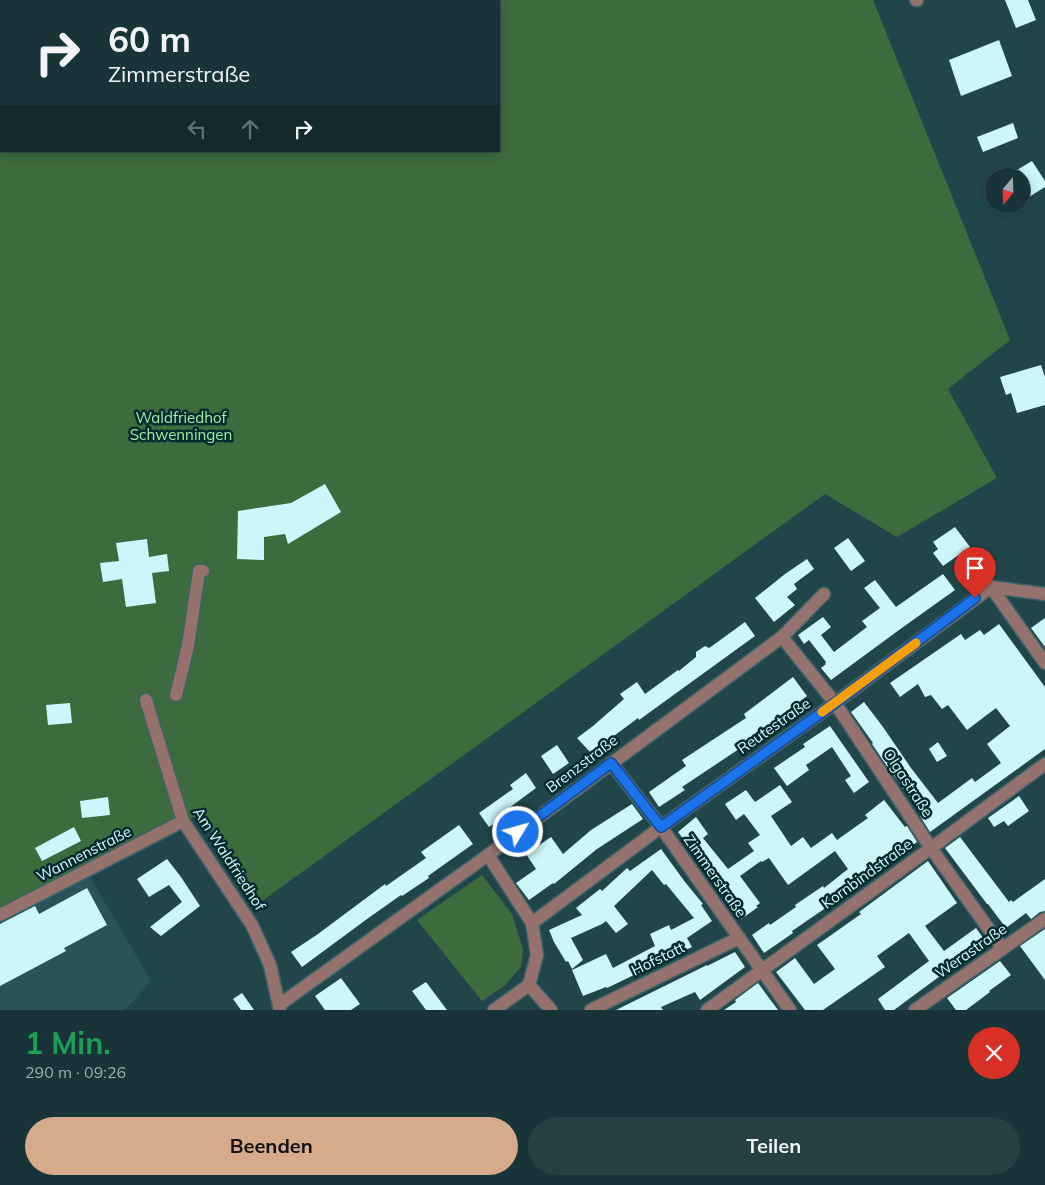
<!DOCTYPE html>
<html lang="de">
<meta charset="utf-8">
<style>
:root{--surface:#193438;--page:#263f43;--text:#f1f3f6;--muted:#9faaae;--line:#374f53;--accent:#d6ab8b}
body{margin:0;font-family:Mulish,sans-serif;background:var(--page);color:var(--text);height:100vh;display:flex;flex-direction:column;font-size:19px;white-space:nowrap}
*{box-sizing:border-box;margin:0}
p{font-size:16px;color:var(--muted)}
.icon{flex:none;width:28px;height:28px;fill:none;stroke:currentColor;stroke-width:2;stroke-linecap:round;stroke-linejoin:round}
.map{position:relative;height:1010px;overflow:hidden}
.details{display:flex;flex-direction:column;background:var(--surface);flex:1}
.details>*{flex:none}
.hud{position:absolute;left:0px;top:0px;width:500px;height:152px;box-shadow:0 2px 12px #0003,0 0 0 1px var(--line);background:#193438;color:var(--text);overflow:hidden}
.needle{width:32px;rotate:199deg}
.controls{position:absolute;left:985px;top:168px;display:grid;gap:10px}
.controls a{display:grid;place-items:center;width:45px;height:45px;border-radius:50%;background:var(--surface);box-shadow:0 2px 12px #0003,0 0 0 1px var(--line);font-size:25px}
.pin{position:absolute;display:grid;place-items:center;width:42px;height:42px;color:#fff;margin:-51px -21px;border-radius:50% 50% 50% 0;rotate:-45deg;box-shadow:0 0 5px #0007}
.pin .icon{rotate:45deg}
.me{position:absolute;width:55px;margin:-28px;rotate:53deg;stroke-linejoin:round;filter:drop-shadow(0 0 4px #0008)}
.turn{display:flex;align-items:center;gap:18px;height:105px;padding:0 25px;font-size:22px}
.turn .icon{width:65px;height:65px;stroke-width:2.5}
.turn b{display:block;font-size:35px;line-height:42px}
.lanes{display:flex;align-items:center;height:48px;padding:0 25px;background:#0003;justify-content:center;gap:25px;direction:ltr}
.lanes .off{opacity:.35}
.round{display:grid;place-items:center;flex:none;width:52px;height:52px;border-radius:26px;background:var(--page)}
.overview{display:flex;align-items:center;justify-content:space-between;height:85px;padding:0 25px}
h1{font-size:30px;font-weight:700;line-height:38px;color:#1e9e55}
.action{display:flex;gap:10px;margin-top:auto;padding:10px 25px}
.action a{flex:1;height:58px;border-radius:30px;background:var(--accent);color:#111;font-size:20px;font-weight:700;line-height:58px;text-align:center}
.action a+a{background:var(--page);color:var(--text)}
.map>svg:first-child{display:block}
</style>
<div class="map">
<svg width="1045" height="1010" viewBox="0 0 1045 1010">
<rect width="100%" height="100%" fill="#21464a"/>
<polygon fill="#2a5358" points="90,877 151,981 125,1010 0,1010 0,921"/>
<g fill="#3c6b3e" fill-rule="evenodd">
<path d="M0 0H873L1010 340 948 389 997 478 897 537 825 494 262 901 199 815 167 829 0 907ZM1 1H499V151H1Z"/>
<polygon points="482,875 512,914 523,949 521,967 504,986 482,1001 417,920"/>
</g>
<g fill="#ccf6fa">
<polygon points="1005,0 1028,0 1036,20 1016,28"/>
<polygon points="999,40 1012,76 961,96 949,60"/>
<polygon points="1013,123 1018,138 983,152 977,137"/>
<polygon points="1032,161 1045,181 1045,187 1021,202 1021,176 1007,176"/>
<polygon points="1041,365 1045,377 1045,405 1017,413 1011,393 1006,395 1000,377"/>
<polygon points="325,484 341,512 288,544 285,534 264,537 264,560 237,559 238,511 291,503"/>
<polygon points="955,527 970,547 943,566 933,553 938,549 933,542"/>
<polygon points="848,538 865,561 851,571 834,548"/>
<polygon points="147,539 149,557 167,554 169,571 152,573 156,603 126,607 122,579 103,582 100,563 119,561 116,543"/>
<polygon points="807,559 814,569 794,584 797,589 787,597 795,605 774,622 755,598 785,574"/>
<polygon points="943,574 955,590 899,630 831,680 821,668 826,664 825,663 826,662 809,640 804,644 798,635 823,617 831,627 821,635 834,652 867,627 862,621 880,608 864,588 875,580 896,607"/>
<polygon points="1045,618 1045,647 1031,628"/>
<polygon points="745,622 755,636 639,720 638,718 591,753 577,738 593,726 624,699 620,694 637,682 645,694 678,670 679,671 696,657 696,652 705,646 709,648 712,646"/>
<polygon points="999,624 1045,687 1045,749 930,832 920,816 923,814 891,772 872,744 873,743 851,712 864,702 883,727 911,768 938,803 972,778 975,782 1001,763 987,744 1010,726 996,708 967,730 948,705 942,709 931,695 925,697 918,684 900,697 890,683 961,634 965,640 980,630 984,635"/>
<polygon points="793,677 807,696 744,744 745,745 682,787 685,790 659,807 649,792 686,766 682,760 746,718 744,714"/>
<polygon points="70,703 72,723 48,725 46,705"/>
<polygon points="830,726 869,782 854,793 845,780 851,776 832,747 806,765 809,770 787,786 774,768 805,747 803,744"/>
<polygon points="938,742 947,756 937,762 929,749"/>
<polygon points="557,745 569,763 553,774 541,756"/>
<polygon points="526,773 536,788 505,811 507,814 489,827 479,813 513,789 510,785"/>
<polygon points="780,785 792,802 771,816 791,846 803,837 811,848 832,833 837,840 868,818 865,815 884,800 905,827 907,826 917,842 843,896 792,931 793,933 764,953 752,935 769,923 770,925 796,907 795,905 823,886 824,888 848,869 835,851 788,885 769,858 762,862 761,861 740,876 760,903 756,906 758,907 740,920 718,890 719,890 694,857 696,856 678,832 696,817 708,834 703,838 728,869 754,851 748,843 760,835 744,814 736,820 725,804 746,790 755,802"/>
<polygon points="1019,796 1029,811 1008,826 1004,821 994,827 988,818"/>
<polygon points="108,797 110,815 82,818 80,801"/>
<polygon points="632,804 643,819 597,849 554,884 553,883 529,900 516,883 536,869 526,854 551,837 563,854 591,830"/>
<polygon points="459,825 473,844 428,876 429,878 402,896 401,895 367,919 302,967 291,952 318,934 385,884 386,886 426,858 421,852"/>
<polygon points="74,827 81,841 42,861 35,848"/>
<polygon points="960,837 1009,902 1011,900 1013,902 1045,879 1045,911 1040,912 1031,919 1026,913 1006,928 988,904 987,904 945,848"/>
<polygon points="661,849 685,882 703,904 701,905 712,921 687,938 692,947 607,988 606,987 583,996 572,970 606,954 613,968 655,946 650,934 669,925 671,930 694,918 666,884 664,885 652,870 614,906 628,924 616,933 606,921 602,924 571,938 583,960 572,969 568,961 566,962 554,942 549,930 582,915 576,908 600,889 602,891 627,868 630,871"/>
<polygon points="167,859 181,877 200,906 161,936 150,927 182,902 169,885 149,897 137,879"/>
<polygon points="928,861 957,903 925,926 944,951 976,928 986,942 894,1010 885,1010 878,999 929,961 909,933 877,956 885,967 823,1010 805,1010 776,972 795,958 814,984 835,969 817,945 861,914 859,912"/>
<polygon points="87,888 107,925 64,948 66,951 0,986 0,924 35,906 39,914"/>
<polygon points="1045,929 1045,980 1020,946"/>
<polygon points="735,952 745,967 700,1000 695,992 661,1007 663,1010 616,1010 707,965 707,966"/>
<polygon points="1000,961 1011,975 989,991 990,992 966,1010 956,1010 947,998"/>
<polygon points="341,978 360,1004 351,1010 325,1010 315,996"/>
<polygon points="426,982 447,1010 426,1010 412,991"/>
<polygon points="758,983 778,1010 724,1010 736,1002 735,1000"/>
<polygon points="242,993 254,1010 241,1010 233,999"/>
</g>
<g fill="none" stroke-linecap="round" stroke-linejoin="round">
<g stroke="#3f6367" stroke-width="15">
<g id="minor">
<polyline points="916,0 917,0"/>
<polyline points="991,587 1045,663"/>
<polyline points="782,637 835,703 931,848 1003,949"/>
<polyline points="176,695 188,646 199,571 203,571"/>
<polyline points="146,700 183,821 252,925 270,965 280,1010"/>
<polyline points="611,763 661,827 790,1010"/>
<polyline points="488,855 532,923 537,955 529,985"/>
<polyline points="0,915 183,821"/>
<polyline points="532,923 661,827 835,703 991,587 1045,594"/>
<polyline points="529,985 551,1010"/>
<polyline points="279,1005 488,855 782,637 824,594"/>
<polyline points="494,1010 529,985"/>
<polyline points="591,1010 739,938"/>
<polyline points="707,1010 931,848 1045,764"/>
<polyline points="915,1010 1045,919"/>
</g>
</g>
<use href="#minor" stroke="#95726e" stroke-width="12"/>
</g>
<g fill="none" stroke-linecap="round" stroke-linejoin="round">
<g stroke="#114b97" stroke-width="12">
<polyline id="route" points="518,832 611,763 661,827 835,703 975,598"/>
</g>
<use href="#route" stroke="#1a73e8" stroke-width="9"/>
<polyline stroke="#f59e0b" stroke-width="9" points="822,712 916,643"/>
</g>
<g text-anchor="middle" stroke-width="5" stroke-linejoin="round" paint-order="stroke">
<g font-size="15" fill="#9feea1" stroke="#042c30">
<text x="181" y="423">Waldfriedhof<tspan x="181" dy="17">Schwenningen</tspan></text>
</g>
<g font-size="15" fill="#daf9fd" stroke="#042c30">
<text transform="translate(774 726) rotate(-35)" y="5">Reutestraße</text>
<text transform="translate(582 764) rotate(-37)" y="5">Brenzstraße</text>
<text transform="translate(908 783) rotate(57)" y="5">Olgastraße</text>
<text transform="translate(84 854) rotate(-27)" y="5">Wannenstraße</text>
<text transform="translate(229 859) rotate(57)" y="5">Am Waldfriedhof</text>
<text transform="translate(867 874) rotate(-36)" y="5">Kornbindstraße</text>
<text transform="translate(715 876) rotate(55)" y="5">Zimmerstraße</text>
<text transform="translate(971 951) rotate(-35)" y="5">Werastraße</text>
<text transform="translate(658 959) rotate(-26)" y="5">Hofstatt</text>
</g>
</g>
</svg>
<div class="controls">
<a><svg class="needle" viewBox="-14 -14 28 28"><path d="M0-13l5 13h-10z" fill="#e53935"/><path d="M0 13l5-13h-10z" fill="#9faaae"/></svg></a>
</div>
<div class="pin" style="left:975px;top:598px;background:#d93025"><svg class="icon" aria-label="arrive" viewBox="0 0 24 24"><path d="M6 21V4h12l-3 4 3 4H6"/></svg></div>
<svg class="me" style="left:518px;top:832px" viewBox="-20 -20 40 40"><circle r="17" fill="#1a73e8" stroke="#fff" stroke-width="3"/><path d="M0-11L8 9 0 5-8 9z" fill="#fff"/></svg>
<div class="hud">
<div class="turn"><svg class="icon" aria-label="right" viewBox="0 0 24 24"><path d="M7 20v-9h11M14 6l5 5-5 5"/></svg><div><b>60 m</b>Zimmerstraße</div></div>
<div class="lanes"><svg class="icon off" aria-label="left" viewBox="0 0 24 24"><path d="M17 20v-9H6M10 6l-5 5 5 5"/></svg><svg class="icon off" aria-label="ahead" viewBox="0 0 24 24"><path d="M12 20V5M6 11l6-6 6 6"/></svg><svg class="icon" aria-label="right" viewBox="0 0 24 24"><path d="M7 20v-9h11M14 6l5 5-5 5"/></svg></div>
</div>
</div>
<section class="details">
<div class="overview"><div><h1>1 Min.</h1><p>290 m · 09:26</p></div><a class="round" style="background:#d93025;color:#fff"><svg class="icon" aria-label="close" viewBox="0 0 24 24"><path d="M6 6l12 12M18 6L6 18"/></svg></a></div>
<div class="action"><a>Beenden</a><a>Teilen</a></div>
</section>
